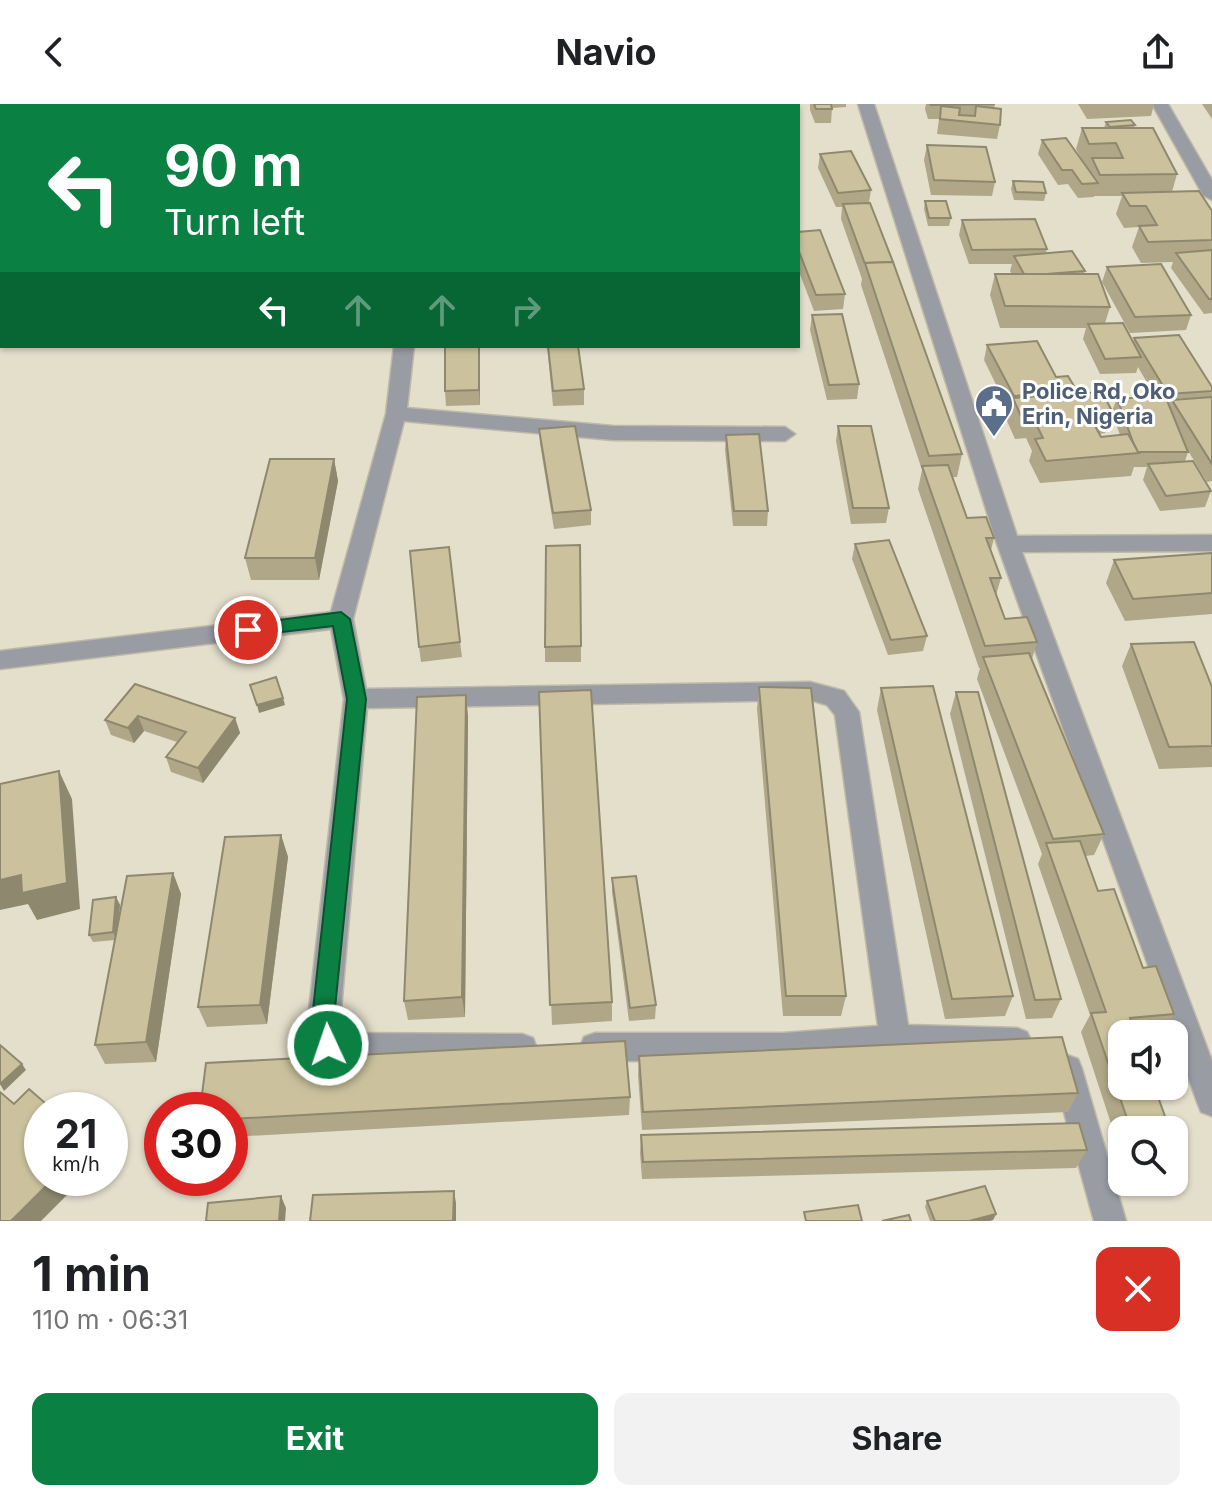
<!DOCTYPE html>
<meta charset="utf-8">
<style>
:root{--surface:#fff;--page:#f2f2f2;--text:#202124;--muted:#757577;--accent:#0b8043}
body{margin:0;font-family:Inter,sans-serif;background:var(--page);color:var(--text);height:100vh;display:flex;flex-direction:column;font-size:30px;white-space:nowrap}
*{box-sizing:border-box;margin:0}
p{font-size:26px;color:var(--muted)}
.icon{flex:none;width:44px;height:44px;fill:none;stroke:currentColor;stroke-width:2;stroke-linecap:round;stroke-linejoin:round}
.map{position:relative;height:1117px;overflow:hidden}
.drawer{display:flex;flex-direction:column;background:var(--surface);flex:1}
.drawer>*{flex:none}
.banner{position:absolute;left:0px;top:0px;width:800px;height:244px;box-shadow:0 2px 6px #0004;background:#0b8043;color:#fff;overflow:hidden}
.controls{position:absolute;left:1108px;top:916px;display:grid;gap:16px}
.controls a{display:grid;place-items:center;width:80px;height:80px;border-radius:16px;background:var(--surface);box-shadow:0 2px 6px #0004;font-size:40px}
.speed{position:absolute;left:24px;top:988px;display:flex;gap:16px;font-size:40px;font-weight:700;text-align:center}
.speed>*{display:grid;place-content:center;width:104px;height:104px;border-radius:50%;background:var(--surface);box-shadow:0 2px 6px #0004;line-height:1}
.speed small{font-size:20px;font-weight:400}
.speed .limit{border:12px solid #d22;background:#fff;color:#111}
.pin{position:absolute;display:grid;place-items:center;width:68px;height:68px;color:#fff;margin:-34px;border:4px solid #fff;border-radius:50%;box-shadow:0 2px 8px #0007}
.me{position:absolute;width:88px;margin:-44px;rotate:357deg;stroke-linejoin:round;filter:drop-shadow(0 0 6px #0008)}
.turn{display:flex;align-items:center;gap:28px;height:168px;padding:0 32px;font-size:36px}
.turn .icon{width:104px;height:104px;stroke-width:2.5}
.turn b{display:block;font-size:56px;line-height:68px}
.lanes{display:flex;align-items:center;height:76px;padding:0 32px;background:#0003;justify-content:center;gap:40px;direction:ltr}
.lanes .off{opacity:.35}
.round{display:grid;place-items:center;flex:none;width:84px;height:84px;border-radius:16px;background:var(--page)}
.overview{display:flex;align-items:center;justify-content:space-between;height:136px;padding:0 32px}
h1{font-size:48px;font-weight:700;line-height:60px}
.primary-button{display:flex;gap:16px;margin-top:auto;padding:16px 32px}
.primary-button a{flex:1;height:92px;border-radius:16px;background:var(--accent);color:#fff;font-size:32px;font-weight:700;line-height:92px;text-align:center}
.primary-button a+a{background:var(--page);color:var(--text)}
header{display:flex;justify-content:space-between;align-items:center;height:104px;padding:0 32px;background:var(--surface);font-size:36px;font-weight:700}
.map>svg:first-child{display:block}
</style>
<header><svg class="icon" aria-label="back" viewBox="0 0 24 24"><path d="M15 5l-7 7 7 7"/></svg>Navio<svg class="icon" aria-label="share" viewBox="0 0 24 24"><path d="M12 15V3M7 8l5-5 5 5M5 13v7h14v-7"/></svg></header>
<div class="map">
<svg width="1212" height="1117" viewBox="0 0 1212 1117">
<rect width="100%" height="100%" fill="#e4dfcb"/>
<g fill="none" stroke-linecap="round" stroke-linejoin="round">
<g stroke="#bebaa8" stroke-width="3">
<g id="minor">
<polygon points="58,0 74,0 57,2"/>
<rect x="576" y="0" width="16" height="2"/>
<polygon points="858,0 874,0 1017,432 1212,431 1212,447 1022,448 1212,957 1212,1012 1201,1008 1197,998 997,440"/>
<polygon points="1152,0 1168,0 1212,76 1212,96 1203,91"/>
<rect x="0" y="66" width="2" height="10"/>
<polygon points="0,104 2,104 0,116"/>
<polygon points="394,242 414,242 407,304 613,322 785,323 795,330 785,337 613,336 404,317 353,515 366,585 810,578 844,587 859,608 908,921 1017,924 1027,928 1032,938 1027,948 1017,952 895,948 783,957 595,957 584,953 580,943 584,933 595,929 783,929 878,922 835,611 827,601 810,596 367,604 339,929 522,930 533,934 537,944 533,954 522,958 347,958 317,951 307,924 344,595 331,525 0,565 0,547 331,508 386,310"/>
<polygon points="1067,951 1078,955 1082,965 1126,1117 1094,1117 1052,965 1056,955"/>
</g>
</g>
<use href="#minor" fill="#9a9ca4" fill-rule="evenodd"/>
</g>
<g fill="#afa787" fill-rule="evenodd">
<polygon points="631,0 650,0 650,2 632,2"/>
<rect x="655" y="0" width="48" height="2"/>
<polygon points="810,0 846,0 846,3 832,4 831,19 815,19 810,6"/>
<polygon points="926,0 995,0 994,4 1000,21 997,35 937,30 939,15 928,15 925,5"/>
<polygon points="1078,0 1154,0 1151,12 1087,15"/>
<polygon points="1202,0 1212,0 1212,15"/>
<rect x="0" y="2" width="2" height="45"/>
<polygon points="1106,18 1135,21 1134,24 1177,70 1172,88 1212,107 1212,209 1204,210 1171,164 1173,158 1141,159 1132,143 1139,123 1124,124 1116,110 1122,92 1094,92 1094,93 1078,94 1068,80 1058,81 1038,50 1042,36 1081,54 1076,45 1082,24 1104,24"/>
<polygon points="927,41 995,78 992,92 931,91 924,56"/>
<polygon points="820,50 871,86 869,99 962,350 957,373 952,373 967,414 994,434 991,446 1001,474 996,491 1005,515 1037,538 1032,555 1104,730 1094,751 1085,752 1098,787 1143,864 1174,910 1162,930 1122,930 1170,1026 1122,1026 1122,1053 1081,928 1090,911 1038,760 1042,750 977,575 980,564 979,564 918,385 922,366 861,181 862,175 841,115 842,103 836,103 818,64"/>
<polygon points="1013,77 1046,89 1044,97 1014,96 1011,85"/>
<polygon points="925,97 951,114 949,122 928,122 924,105"/>
<path d="M962 116 1047 145 1046 149 1085 167 1084 170 1110 203 1105 219 1133 238 1134 234 1212 283V377L1207 378 1187 345 1188 348 1185 357 1211 387 1205 403 1160 407 1143 376 1147 363H1134L1131 372 1040 379 1029 357 1032 347 1026 334 1015 335 1007 317 1009 307 984 256 987 241 1056 273 1077 287 1076 290 1112 307 1117 294H1156L1138 263 1136 269 1100 270 1083 235 1086 224H1000L990 191 995 170H1012L1010 167 1012 160H969L959 131ZM1112 309 1120 331 1101 333 1099 330 1105 329Z"/>
<polygon points="798,128 845,190 843,205 814,207 798,165"/>
<polygon points="1107,163 1191,211 1186,226 1130,229 1102,178"/>
<polygon points="812,211 859,280 857,295 827,296 810,226"/>
<polygon points="445,242 480,242 480,301 446,302 445,287"/>
<polygon points="547,242 578,242 584,285 584,301 553,302"/>
<polygon points="838,322 889,404 886,419 851,420 836,337"/>
<polygon points="539,325 591,406 591,421 554,425 540,340"/>
<polygon points="726,331 768,407 767,422 733,422 725,346"/>
<polygon points="334,355 338,377 319,476 251,476 245,454"/>
<polygon points="855,440 927,532 923,547 888,551 852,455"/>
<polygon points="580,441 581,558 545,558 545,543"/>
<polygon points="1212,449 1212,510 1125,517 1106,479 1114,456"/>
<polygon points="460,538 462,553 421,558 419,543"/>
<polygon points="1131,540 1212,583 1212,663 1159,665 1122,562"/>
<polygon points="135,580 235,614 240,629 203,679 171,668 166,653 177,638 144,627 134,639 111,631 105,616"/>
<polygon points="759,583 846,892 841,912 783,912 757,605"/>
<polygon points="881,584 1013,892 1005,912 945,915 877,606"/>
<polygon points="539,588 612,898 612,917 552,921"/>
<polygon points="956,588 1061,895 1052,914 1026,915 950,610"/>
<polygon points="466,591 468,613 465,913 408,916 404,897"/>
<polygon points="281,731 288,753 267,920 207,923 198,903"/>
<polygon points="173,769 181,790 156,958 105,960 95,941 115,836 93,838 89,831 116,793 120,801 118,819"/>
<polygon points="612,774 656,901 655,915 629,917 612,788"/>
<polygon points="639,952 1078,989 1068,1008 642,1026 638,971"/>
<polygon points="630,993 629,1011 230,1033 230,1006"/>
<polygon points="641,1031 1087,1046 1076,1064 642,1075 640,1049"/>
<polygon points="927,1097 996,1110 993,1116 989,1117 930,1117 925,1103"/>
</g>
<g fill="#8e886e">
<polygon points="479,242 480,242 480,301 479,286"/>
<polygon points="334,355 338,377 319,476 315,454"/>
<polygon points="466,591 468,613 465,913 462,893"/>
<polygon points="283,594 285,601 259,609 257,601"/>
<polygon points="138,612 144,627 134,639 128,624"/>
<polygon points="235,614 240,629 203,679 198,664"/>
<polygon points="59,667 72,695 80,805 37,816 28,800 0,806 0,776"/>
<polygon points="281,731 288,753 267,920 260,901"/>
<polygon points="173,769 181,790 156,958 146,938"/>
<polygon points="116,793 120,801 116,835 113,828"/>
<polygon points="22,960 26,966 4,987 0,980"/>
<polygon points="54,1074 84,1074 41,1117 11,1117"/>
<polygon points="454,1087 456,1099 456,1117 453,1117"/>
<polygon points="281,1092 286,1104 285,1117 279,1117"/>
<polygon points="996,1110 993,1116 989,1117 969,1117"/>
</g>
<g fill="#cbc29d" stroke="#8e886e" stroke-width="2">
<polygon points="814,0 831,0 832,5 816,5"/>
<polygon points="930,0 995,0 931,1"/>
<rect x="0" y="2" width="2" height="24"/>
<polygon points="941,2 960,4 959,11 975,12 976,2 1001,5 1000,21 940,15"/>
<polygon points="1131,16 1135,21 1110,23 1106,18"/>
<polygon points="1082,24 1153,24 1177,70 1100,71 1092,54 1123,54 1116,39 1089,40"/>
<polygon points="1066,34 1098,79 1082,80 1072,66 1062,66 1042,36"/>
<polygon points="927,41 986,43 995,78 934,76"/>
<polygon points="851,47 871,86 838,89 820,50"/>
<polygon points="1013,77 1043,78 1046,89 1016,88"/>
<polygon points="1199,87 1212,107 1212,136 1148,138 1139,122 1157,121 1146,102 1130,102 1122,89"/>
<polygon points="925,97 946,97 951,114 929,114"/>
<polygon points="870,99 893,158 865,159 865,160 843,100"/>
<polygon points="1035,115 1047,145 972,146 962,116"/>
<polygon points="820,126 845,190 816,191 798,145 798,128"/>
<polygon points="1212,146 1212,195 1209,195 1176,149"/>
<polygon points="1072,147 1085,167 1046,170 1024,170 1014,152"/>
<polygon points="893,158 962,350 929,352 865,159"/>
<polygon points="1161,160 1191,211 1135,213 1107,163"/>
<polygon points="995,170 1098,170 1110,203 1005,202"/>
<polygon points="842,210 859,280 829,281 812,211"/>
<polygon points="1123,219 1141,253 1105,255 1088,220"/>
<polygon points="1179,231 1212,283 1212,287 1168,290 1134,234"/>
<polygon points="1037,237 1056,273 1068,272 1077,287 1014,292 987,241"/>
<polygon points="445,242 479,242 479,286 445,287"/>
<polygon points="548,242 578,242 584,285 553,287"/>
<polygon points="1102,288 1112,307 1088,309 1101,333 1128,330 1139,349 1046,357 1035,335 1043,334 1032,312 1021,312 1013,294"/>
<polygon points="1212,293 1212,360 1172,296"/>
<polygon points="1117,294 1166,294 1188,348 1138,348 1133,338"/>
<polygon points="575,322 591,406 553,409 539,325"/>
<polygon points="838,322 871,322 889,404 853,404"/>
<polygon points="759,330 768,407 734,407 726,331"/>
<polygon points="270,355 334,355 315,454 245,454"/>
<polygon points="1193,357 1211,387 1166,392 1148,360"/>
<polygon points="948,361 967,414 986,413 994,434 986,434 1001,474 990,474 1005,515 1027,513 1037,538 985,542 922,362"/>
<polygon points="889,436 927,532 891,536 855,440"/>
<polygon points="580,441 581,542 545,543 546,442"/>
<polygon points="449,443 460,538 419,543 410,447"/>
<polygon points="1212,449 1212,489 1133,495 1114,456"/>
<polygon points="1194,538 1212,583 1212,642 1169,643 1131,540"/>
<polygon points="1029,549 1104,730 1053,735 983,553"/>
<polygon points="276,573 283,594 257,601 250,581"/>
<polygon points="135,580 235,614 198,664 166,653 186,628 138,612 128,624 105,616"/>
<polygon points="933,582 1013,892 952,895 881,584"/>
<polygon points="759,583 811,584 846,892 786,892"/>
<polygon points="591,586 612,898 550,901 539,588"/>
<polygon points="956,588 978,588 1061,895 1035,896"/>
<polygon points="466,591 462,893 404,897 417,593"/>
<polygon points="59,667 67,779 22,789 21,771 0,776 0,680"/>
<polygon points="281,731 260,901 198,903 225,733"/>
<polygon points="1080,737 1098,787 1114,785 1143,864 1156,862 1174,910 1130,914 1135,930 1122,930 1122,982 1154,982 1170,1026 1131,1026 1091,909 1106,908 1046,739"/>
<polygon points="173,769 146,938 95,941 127,772"/>
<polygon points="636,772 656,901 630,904 612,774"/>
<polygon points="116,793 113,828 89,831 93,796"/>
<polygon points="1062,933 1078,989 643,1008 639,952"/>
<polygon points="625,937 630,993 230,1015 230,1006 200,1006 206,959"/>
<polygon points="0,941 22,960 0,980"/>
<polygon points="29,985 53,1006 42,1006 42,1074 54,1074 11,1117 0,1117 0,988 14,1000"/>
<polygon points="1079,1019 1087,1046 643,1058 641,1031"/>
<polygon points="985,1082 996,1110 969,1117 935,1117 927,1097"/>
<polygon points="454,1087 453,1117 310,1117 313,1091"/>
<polygon points="281,1092 279,1117 206,1117 208,1099"/>
<polygon points="858,1101 862,1117 806,1117 804,1108"/>
<polygon points="909,1111 911,1117 882,1117"/>
</g>
<polygon fill="#0b8043" stroke="#07532c" stroke-width="2" points="341,508 350,515 366,595 333,924 339,941 336,949 328,952 320,949 311,924 347,595 333,522 248,532 239,526 248,520"/>
<defs>
<g id="civic-pin" transform="scale(2)"><path d="M0 17L-7.5 6A9.5 9.5 0 1 1 7.5 6Z" fill="#5c6f8a" stroke="#fff"/><path d="M-.6-6.5H3V-4.5H.6V-3L4-1V1h2V6H-6V1h2V-1L-.6-3ZM-1.2 2.5V6h2.4V2.5Z" fill="#fff"/></g>
</defs>
<g fill-rule="evenodd">
<use href="#civic-pin" x="994" y="300"/>
</g>
<g text-anchor="middle" stroke-width="6" stroke-linejoin="round" paint-order="stroke">
<g font-size="22" font-weight="bold" fill="#4e5e75" stroke="#fff" text-anchor="start">
<text x="1022" y="295">Police Rd, Oko<tspan x="1022" dy="25">Erin, Nigeria</tspan></text>
</g>
</g>
</svg>
<div class="controls">
<a><svg class="icon" aria-label="sound" viewBox="0 0 24 24"><path d="M4 9h4l5-4v14l-5-4H4zM17 9q2 3 0 6"/></svg></a>
<a><svg class="icon" aria-label="search" viewBox="0 0 24 24"><circle cx="10" cy="10" r="6"/><path d="M15 15l6 6"/></svg></a>
</div>
<div class="speed"><div>21<small>km/h</small></div><div class="limit">30</div></div>
<div class="pin" style="left:248px;top:526px;background:#d93025"><svg class="icon" aria-label="arrive" viewBox="0 0 24 24"><path d="M6 21V4h12l-3 4 3 4H6"/></svg></div>
<svg class="me" style="left:328px;top:941px" viewBox="-20 -20 40 40"><circle r="17" fill="#0b8043" stroke="#fff" stroke-width="3"/><path d="M0-11L8 9 0 5-8 9z" fill="#fff"/></svg>
<div class="banner">
<div class="turn"><svg class="icon" aria-label="left" viewBox="0 0 24 24"><path d="M17 20v-9H6M10 6l-5 5 5 5"/></svg><div><b>90 m</b>Turn left</div></div>
<div class="lanes"><svg class="icon" aria-label="left" viewBox="0 0 24 24"><path d="M17 20v-9H6M10 6l-5 5 5 5"/></svg><svg class="icon off" aria-label="ahead" viewBox="0 0 24 24"><path d="M12 20V5M6 11l6-6 6 6"/></svg><svg class="icon off" aria-label="ahead" viewBox="0 0 24 24"><path d="M12 20V5M6 11l6-6 6 6"/></svg><svg class="icon off" aria-label="right" viewBox="0 0 24 24"><path d="M7 20v-9h11M14 6l5 5-5 5"/></svg></div>
</div>
</div>
<section class="drawer">
<div class="overview"><div><h1>1 min</h1><p>110 m · 06:31</p></div><a class="round" style="background:#d93025;color:#fff"><svg class="icon" aria-label="close" viewBox="0 0 24 24"><path d="M6 6l12 12M18 6L6 18"/></svg></a></div>
<div class="primary-button"><a>Exit</a><a>Share</a></div>
</section>
